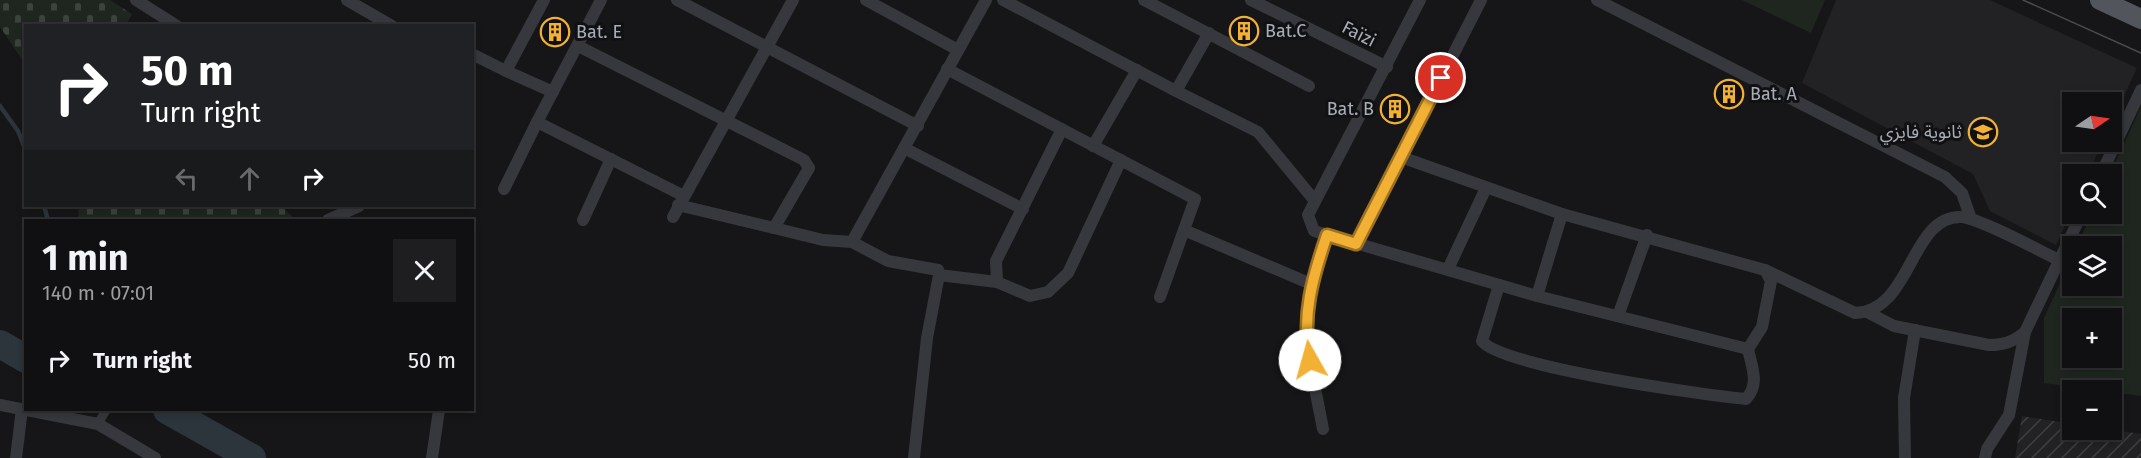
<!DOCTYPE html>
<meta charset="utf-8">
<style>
:root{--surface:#101012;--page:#1e1e20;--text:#f1f3f6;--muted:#9c9d9f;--line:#303032}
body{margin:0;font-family:"Fira Sans","Noto Sans Arabic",sans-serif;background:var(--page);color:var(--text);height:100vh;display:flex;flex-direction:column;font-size:22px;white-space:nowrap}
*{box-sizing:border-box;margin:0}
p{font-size:20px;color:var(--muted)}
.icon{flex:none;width:33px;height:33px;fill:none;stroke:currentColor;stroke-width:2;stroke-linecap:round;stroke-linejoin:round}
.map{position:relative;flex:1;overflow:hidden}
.details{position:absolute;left:24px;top:219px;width:450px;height:192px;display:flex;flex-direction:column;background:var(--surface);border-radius:0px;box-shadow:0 3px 9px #0003,0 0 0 2px var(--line)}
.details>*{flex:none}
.guide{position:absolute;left:24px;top:24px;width:450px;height:183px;border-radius:0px;box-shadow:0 3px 9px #0003,0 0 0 2px var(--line);background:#202124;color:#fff;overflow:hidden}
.needle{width:39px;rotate:77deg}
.fabs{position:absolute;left:2062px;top:92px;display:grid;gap:12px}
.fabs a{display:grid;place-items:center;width:60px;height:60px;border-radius:0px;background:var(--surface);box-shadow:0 3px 9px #0003,0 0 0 2px var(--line);font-size:30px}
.pin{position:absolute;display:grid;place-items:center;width:51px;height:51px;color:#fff;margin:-26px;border:3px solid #fff;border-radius:50%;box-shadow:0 2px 6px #0007}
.me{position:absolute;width:66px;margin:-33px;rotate:353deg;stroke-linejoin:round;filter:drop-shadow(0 0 4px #0008)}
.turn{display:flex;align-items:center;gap:21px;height:126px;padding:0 18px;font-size:27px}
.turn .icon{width:78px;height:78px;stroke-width:2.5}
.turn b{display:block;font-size:42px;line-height:51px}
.lanes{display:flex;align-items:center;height:57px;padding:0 18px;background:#0003;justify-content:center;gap:30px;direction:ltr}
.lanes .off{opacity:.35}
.round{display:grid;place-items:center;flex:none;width:63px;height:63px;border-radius:0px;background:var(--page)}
.head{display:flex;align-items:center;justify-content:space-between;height:102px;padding:0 18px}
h1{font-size:36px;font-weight:700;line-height:45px}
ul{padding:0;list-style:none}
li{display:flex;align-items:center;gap:18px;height:78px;padding:0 18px}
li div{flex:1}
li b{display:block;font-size:22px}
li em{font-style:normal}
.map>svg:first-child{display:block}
</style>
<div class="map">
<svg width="2141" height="458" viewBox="0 0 2141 458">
<defs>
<pattern id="industrial-furrows" width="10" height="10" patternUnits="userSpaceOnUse" patternTransform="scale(1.5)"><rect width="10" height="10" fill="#222225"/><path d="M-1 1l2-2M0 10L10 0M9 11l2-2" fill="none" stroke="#3f3f43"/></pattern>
<pattern id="cemetery-stones" width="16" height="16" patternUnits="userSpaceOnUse" patternTransform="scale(1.5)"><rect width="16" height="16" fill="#1e261f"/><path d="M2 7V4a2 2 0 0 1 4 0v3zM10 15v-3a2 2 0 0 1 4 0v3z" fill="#3c433d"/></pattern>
</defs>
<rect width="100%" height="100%" fill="#161618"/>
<polygon fill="#222225" points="1836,0 1990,0 2137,68 2112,122 2112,102 2073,102 2073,141 2103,141 2088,174 2073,174 2073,208 2056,245 1990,211 1973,174 1802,83"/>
<polygon fill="url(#industrial-furrows)" points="2022,416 2073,424 2073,429 2107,429 2141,434 2141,458 2015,458"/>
<g fill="url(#cemetery-stones)">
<polygon points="0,0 110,0 132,14 126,25 26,26 25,64 0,27"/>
<polygon points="79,206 281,206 296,220 78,220"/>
</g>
<g fill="#1e261f" fill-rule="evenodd">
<polygon points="1742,0 1825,0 1811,33"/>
<path d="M2141 107V396L2044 383V318L2073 255V285H2112V246H2077L2092 213H2112L2110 174ZM2073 318H2112V357H2073Z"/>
</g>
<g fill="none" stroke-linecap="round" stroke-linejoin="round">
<g stroke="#2c353c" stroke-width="4.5">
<polyline points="0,106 18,131 26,151"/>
<polyline points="44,206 48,220"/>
</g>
<g stroke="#2c353c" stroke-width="28">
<polyline points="0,344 26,359"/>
<polyline points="167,410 252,458"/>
</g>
<polyline stroke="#37383d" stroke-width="9" points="98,424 106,410"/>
<g stroke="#37383d" stroke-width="12">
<polyline points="136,0 177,26"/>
<polyline points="347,0 392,26"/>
<polyline points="544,0 506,71 553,92"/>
<polyline points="601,0 537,122 684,196"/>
<polyline points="677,0 918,126"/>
<polyline points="866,0 958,50"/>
<polyline points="1003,0 1176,91"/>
<polyline points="1144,0 1309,86"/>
<polyline points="1251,0 1387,67"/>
<polyline points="1420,0 1308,215 1314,231 1537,296 1748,349 1762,327 1771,281 1765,270"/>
<polyline points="1597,0 1945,177 1962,193 1971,219"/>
<polyline points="1209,33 1176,91 1258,132 1315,201"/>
<polyline points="578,46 804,160 809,168 774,228 823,240 852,242 888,261 938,270 939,275 927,338 914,458"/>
<polyline points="472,59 474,55 506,71"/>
<polyline points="947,69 1195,199 1160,297"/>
<polyline points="1062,129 996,261 997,282 1030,296 1048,292 1068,273 1121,160"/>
<polyline points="1093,146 1137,70"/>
<polyline points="904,148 1023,209"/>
<path d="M1401 157 1562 214 1765 270 1855 313C1912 312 1910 214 1962 217 1981 219 2038 250 2059 260"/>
<polyline points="2101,174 2141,90"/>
<polyline points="504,189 537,122"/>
<polyline points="678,205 774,228"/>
<polyline points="673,217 793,0"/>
<polyline points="328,220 359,206"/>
<polyline points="583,220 611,159"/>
<polyline points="1184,230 1311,284"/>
<polyline points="852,242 986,0"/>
<polyline points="1357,244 1481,0"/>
<polyline points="1448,269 1486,188"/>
<polyline points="939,275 997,282"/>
<path d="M1499 285 1482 341C1501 367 1705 395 1746 399 1760 384 1752 368 1748 349"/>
<polyline points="1537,296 1562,214"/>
<path d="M1867 312 1894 326 1989 345C2004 345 2013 342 2025 332L2082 213"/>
<polyline points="1618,316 1647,235"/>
<polyline points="0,405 98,424 155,458"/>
<polyline points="1323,429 1305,337 1311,284 1327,235"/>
<polyline points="16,458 22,409"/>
<polyline points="432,458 439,410"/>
<polyline points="1905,458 1904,398 1915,330"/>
<polyline points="1985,458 1987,449 2009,415 2025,332"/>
</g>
<polyline stroke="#53555c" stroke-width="20" points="2100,0 2141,19"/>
<polyline stroke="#4a4c52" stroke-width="1.5" points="2023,0 2141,53"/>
</g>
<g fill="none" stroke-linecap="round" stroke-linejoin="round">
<g stroke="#9d7322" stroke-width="15">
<path id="route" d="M1310 360C1301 316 1313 276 1327 235L1356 244 1441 78"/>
</g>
<use href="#route" stroke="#f2b134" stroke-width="10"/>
</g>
<defs>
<g id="building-ring" transform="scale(1.5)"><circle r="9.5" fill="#111113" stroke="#f2b134" stroke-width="1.5"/><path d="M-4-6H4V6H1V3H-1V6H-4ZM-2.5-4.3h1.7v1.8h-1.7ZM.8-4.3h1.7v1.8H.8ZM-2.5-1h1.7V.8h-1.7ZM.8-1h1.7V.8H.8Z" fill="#f2b134"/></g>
<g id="school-ring" transform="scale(1.5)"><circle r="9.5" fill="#111113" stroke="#f2b134" stroke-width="1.5"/><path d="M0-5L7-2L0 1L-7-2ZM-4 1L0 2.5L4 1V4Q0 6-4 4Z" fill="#f2b134"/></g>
</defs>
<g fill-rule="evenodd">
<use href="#building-ring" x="1244" y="31"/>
<use href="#building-ring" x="555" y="32"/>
<use href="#building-ring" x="1729" y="94"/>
<use href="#building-ring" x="1395" y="109"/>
<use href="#school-ring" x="1983" y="132"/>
</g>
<g text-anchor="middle" stroke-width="6" stroke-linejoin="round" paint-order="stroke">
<g font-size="18" fill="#a8adb8" stroke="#111113" text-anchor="start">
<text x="1265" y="37">Bat.C</text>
<text x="576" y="38">Bat. E</text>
<text x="1750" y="100">Bat. A</text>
<text x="1374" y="115" text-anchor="end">Bat. B</text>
<text x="1962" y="138" text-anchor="end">ثانوية فايزي</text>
</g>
<g font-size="18" fill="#a8adb8" stroke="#111113">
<text transform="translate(1359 34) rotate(27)" y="6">Faïzi</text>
</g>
</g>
</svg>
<div class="fabs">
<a><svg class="needle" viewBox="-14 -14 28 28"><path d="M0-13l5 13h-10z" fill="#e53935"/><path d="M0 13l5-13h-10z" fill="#9c9d9f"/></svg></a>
<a><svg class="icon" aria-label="search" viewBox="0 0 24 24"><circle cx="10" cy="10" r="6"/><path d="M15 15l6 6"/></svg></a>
<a><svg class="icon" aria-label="layers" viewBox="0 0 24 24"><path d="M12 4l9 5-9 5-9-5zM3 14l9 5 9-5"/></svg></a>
<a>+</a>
<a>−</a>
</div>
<div class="pin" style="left:1441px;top:78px;background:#d93025"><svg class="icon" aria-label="arrive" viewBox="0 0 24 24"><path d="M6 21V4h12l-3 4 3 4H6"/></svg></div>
<svg class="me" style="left:1310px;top:360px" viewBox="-20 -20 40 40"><circle r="19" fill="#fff"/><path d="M0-13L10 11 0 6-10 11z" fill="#f2b134"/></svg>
<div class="guide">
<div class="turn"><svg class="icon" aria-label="right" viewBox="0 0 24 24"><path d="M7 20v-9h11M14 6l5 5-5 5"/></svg><div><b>50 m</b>Turn right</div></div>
<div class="lanes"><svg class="icon off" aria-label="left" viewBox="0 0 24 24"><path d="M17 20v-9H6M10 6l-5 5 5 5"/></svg><svg class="icon off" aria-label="ahead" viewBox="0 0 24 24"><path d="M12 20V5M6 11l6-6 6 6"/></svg><svg class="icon" aria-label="right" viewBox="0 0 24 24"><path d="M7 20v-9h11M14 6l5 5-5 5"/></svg></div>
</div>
<section class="details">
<div class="head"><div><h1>1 min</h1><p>140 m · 07:01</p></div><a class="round"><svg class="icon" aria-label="close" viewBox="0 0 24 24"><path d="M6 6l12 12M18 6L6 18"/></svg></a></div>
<ul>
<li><svg class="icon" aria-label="right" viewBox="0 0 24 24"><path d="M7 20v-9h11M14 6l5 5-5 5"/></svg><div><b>Turn right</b></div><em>50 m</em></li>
</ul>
</section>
</div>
